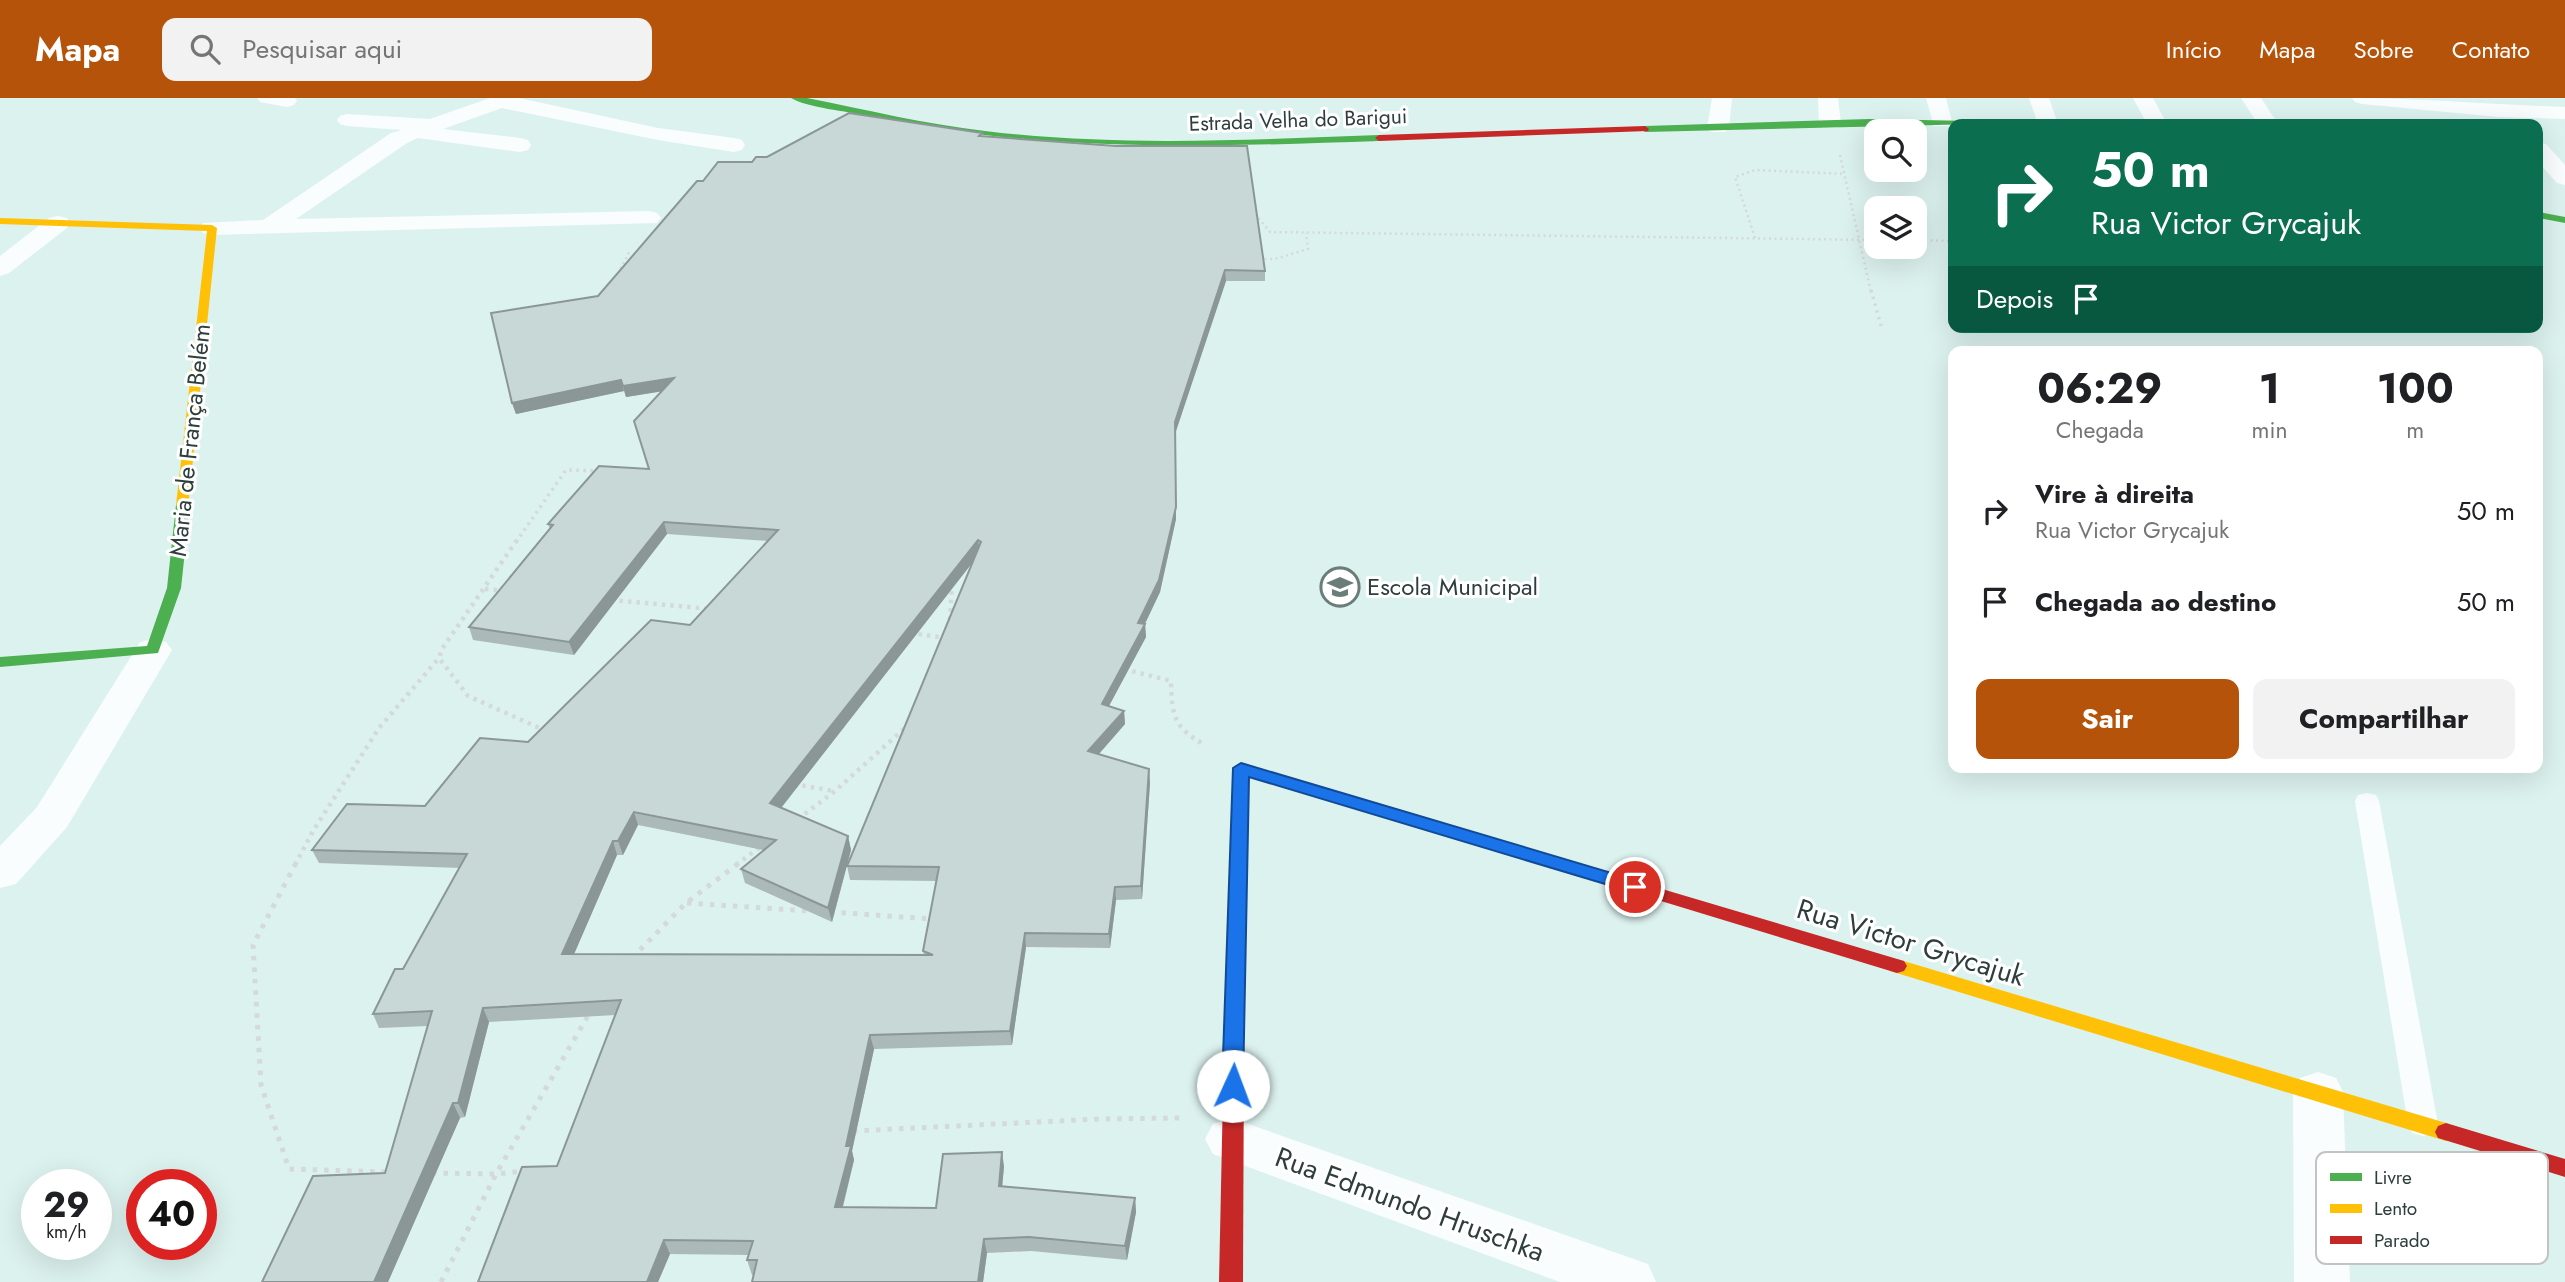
<!DOCTYPE html>
<html lang="pt">
<meta charset="utf-8">
<style>
:root{--surface:#fff;--page:#f2f2f2;--text:#202124;--muted:#757577;--accent:#b45309}
body{margin:0;font-family:Jost,sans-serif;background:var(--page);color:var(--text);height:100vh;display:flex;flex-direction:column;font-size:26px;white-space:nowrap}
*{box-sizing:border-box;margin:0}
p{font-size:23px;color:var(--muted)}
.icon{flex:none;width:38px;height:38px;fill:none;stroke:currentColor;stroke-width:2;stroke-linecap:round;stroke-linejoin:round}
.map{position:relative;flex:1;overflow:hidden}
.sheet{position:absolute;left:1948px;top:248px;width:595px;height:427px;display:flex;flex-direction:column;background:var(--surface);border-radius:14px;box-shadow:0 7px 28px #0002}
.sheet>*{flex:none}
.banner{position:absolute;left:1948px;top:21px;width:595px;height:214px;border-radius:14px;box-shadow:0 7px 28px #0002;background:#0b6e4f;color:#fff;overflow:hidden}
.buttons{position:absolute;left:1864px;top:21px;display:grid;gap:14px}
.buttons a{display:grid;place-items:center;width:63px;height:63px;border-radius:14px;background:var(--surface);box-shadow:0 7px 28px #0002;font-size:35px}
.speed{position:absolute;left:21px;top:1071px;display:flex;gap:14px;font-size:35px;font-weight:700;text-align:center}
.speed>*{display:grid;place-content:center;width:91px;height:91px;border-radius:50%;background:var(--surface);box-shadow:0 7px 28px #0002;line-height:1}
.speed small{font-size:18px;font-weight:400}
.speed .limit{border:10px solid #d22;background:#fff;color:#111}
.pin{position:absolute;display:grid;place-items:center;width:60px;height:60px;color:#fff;margin:-30px;border:4px solid #fff;border-radius:50%;box-shadow:0 2px 7px #0007}
.me{position:absolute;width:77px;margin:-38px;rotate:2deg;stroke-linejoin:round;filter:drop-shadow(0 0 5px #0008)}
.turn{display:flex;align-items:center;gap:24px;height:147px;padding:0 28px;font-size:32px}
.turn .icon{width:91px;height:91px;stroke-width:2.5}
.turn b{display:block;font-size:49px;line-height:60px}
.then{display:flex;align-items:center;height:66px;padding:0 28px;background:#0003;gap:14px;font-size:26px}
.eta{display:flex;justify-content:space-evenly;align-items:center;height:119px;text-align:center}
.eta b{font-size:42px;font-weight:700;line-height:49px}
.button{display:flex;gap:14px;margin-top:auto;padding:14px 28px}
.button a{flex:1;height:80px;border-radius:14px;background:var(--accent);color:#fff;font-size:28px;font-weight:700;line-height:80px;text-align:center}
.button a+a{background:var(--page);color:var(--text)}
ul{padding:0;list-style:none}
li{display:flex;align-items:center;gap:21px;height:91px;padding:0 28px}
li div{flex:1}
li b{display:block;font-size:26px}
li em{font-style:normal}
header{display:flex;align-items:center;gap:42px;box-sizing:border-box;height:98px;padding:0 35px;background:var(--accent);color:#fff}
header strong{font-size:33px}
nav{display:flex;gap:38px;margin-inline-start:auto;font-size:24px}
.search{width:490px;height:63px;background:var(--page);display:flex;align-items:center;gap:18px;box-sizing:border-box;padding:0 24px;border-radius:14px;color:var(--muted);font-size:26px}
.map>svg:first-child{display:block}
</style>
<header>
<strong>Mapa</strong>
<div class="search"><svg class="icon" aria-label="search" viewBox="0 0 24 24"><circle cx="10" cy="10" r="6"/><path d="M15 15l6 6"/></svg>Pesquisar aqui</div>
<nav><a>Início</a><a>Mapa</a><a>Sobre</a><a>Contato</a></nav>
</header>
<div class="map">
<svg width="2565" height="1184" viewBox="0 0 2565 1184">
<rect width="100%" height="100%" fill="#dcf2ef"/>
<g fill="none" stroke-linecap="round" stroke-linejoin="round">
<g stroke="#d4dad9" stroke-width="2.5" stroke-dasharray="2 3.5" stroke-linecap="butt">
<polyline points="1840,57 1871,194"/>
<polyline points="1255,116 1270,134 1876,142"/>
<polyline points="1755,140 1735,79 1755,72 1845,76"/>
<polyline points="1914,142 1953,143"/>
<polyline points="1259,161 1275,161 1308,151 1306,135"/>
<polyline points="621,175 619,173 630,153"/>
</g>
<g stroke="#d4dad9" stroke-width="3.5" stroke-dasharray="2.5 4.5" stroke-linecap="butt">
<polyline points="1871,192 1882,231"/>
<polyline points="516,444 566,372 598,373"/>
</g>
<g stroke="#d4dad9" stroke-width="4.5" stroke-dasharray="3.5 5" stroke-linecap="butt">
<polyline points="517,442 442,551 439,560 468,598 544,632"/>
<polyline points="485,491 505,493"/>
<polyline points="611,502 711,511"/>
<polyline points="950,522 952,486"/>
<polyline points="910,535 947,540"/>
<path d="M1124 571 1171 583C1172 618 1173 629 1205 647"/>
<polyline points="794,686 834,693"/>
<polyline points="798,721 835,693 906,629"/>
<polyline points="295,767 313,733 379,630 439,560"/>
<polyline points="736,767 760,749"/>
</g>
<g stroke="#d4dad9" stroke-width="5" stroke-dasharray="4.5 7" stroke-linecap="butt">
<polyline points="296,765 253,847 261,987 289,1071 388,1074"/>
<polyline points="687,805 811,813"/>
<polyline points="830,814 933,821"/>
<polyline points="632,860 686,805 739,765"/>
<polyline points="853,1033 1099,1021 1180,1020"/>
<polyline points="432,1075 496,1076 524,1073"/>
<polyline points="441,1184 496,1076 589,916"/>
</g>
<polygon fill="#fafdfd" fill-rule="evenodd" points="2367,695 2376,697 2379,703 2438,1026 2434,1035 2423,1038 2412,1035 2408,1026 2355,703 2358,697"/>
<g fill="#fafdfd" fill-rule="evenodd">
<polygon points="257,0 295,0 297,3 294,7 287,9 260,4"/>
<polygon points="490,0 519,0 658,30 734,40 742,42 745,47 742,52 734,54 658,42 502,10 443,31 520,40 528,42 531,47 528,52 520,54 418,40 407,45 296,121 649,113 657,115 661,120 657,125 212,137 203,135 200,130 203,125 263,122 391,35 402,32 347,28 340,26 337,22 340,18 347,16 430,21"/>
<polygon points="1712,0 1732,0 1729,30 1725,34 1711,34 1707,30"/>
<polygon points="1818,0 1838,0 1841,26 1837,30 1823,30 1819,26"/>
<polygon points="1926,0 1946,0 1952,24 1948,28 1934,28"/>
<polygon points="2029,0 2049,0 2058,26 2038,26"/>
<polygon points="2133,0 2153,0 2167,26 2147,26"/>
<polygon points="2241,0 2261,0 2278,26 2258,26"/>
<path d="M2352 0C2423 0 2494 7 2565 9V21L2499 19 2362 6 2355 4Z"/>
<polygon points="2538,44 2546,46 2565,67 2565,87 2557,85 2538,64"/>
<polygon points="58,118 67,120 70,125 67,130 9,175 0,178 0,158 49,120"/>
<polygon points="153,541 166,544 172,552 67,729 16,786 0,790 0,748 37,709 140,544"/>
<polygon points="2318,974 2336,980 2343,994 2350,1184 2294,1184 2293,994 2300,980"/>
<polygon points="1231,1020 1648,1166 1656,1184 1560,1184 1213,1056 1205,1041 1213,1026"/>
</g>
<g fill="#4caf50" fill-rule="evenodd">
<path d="M791 0H807C867 12 925 26 985 33 1116 49 1248 42 1379 37L1383 40 1379 43C1203 49 1042 55 868 18 847 13 808 10 791 0Z"/>
<polygon points="1869,21 1974,23 1978,26 1645,34 1641,31 1645,28"/>
<polygon points="2538,114 2565,119 2565,125 2538,120"/>
<polygon points="183,403 190,407 181,490 158,555 0,569 0,559 147,548 167,490 176,407"/>
<polygon points="1241,665 1604,774 1607,778 1604,782 1598,784 1249,678 1244,948 1241,954 1234,956 1227,954 1224,948 1233,670"/>
</g>
<g fill="#ffc107" fill-rule="evenodd">
<polygon points="0,120 212,127 217,130 188,410 178,410 176,407 207,133 0,126"/>
<polygon points="1897,861 2446,1025 2454,1028 2457,1034 2454,1040 2446,1043 1890,873 1887,868 1890,863"/>
</g>
<g fill="#c62828" fill-rule="evenodd">
<polygon points="1645,28 1649,31 1648,33 1379,43 1375,40 1379,37"/>
<polygon points="1598,772 1904,863 1907,868 1904,873 1897,875 1592,782 1589,778 1592,774"/>
<polygon points="1234,940 1241,942 1244,948 1243,1184 1219,1184 1224,948 1227,942"/>
<polygon points="2446,1025 2565,1061 2565,1079 2438,1040 2435,1034 2438,1028"/>
</g>
</g>
<path fill="#abbab9" fill-rule="evenodd" d="M983 38 1265 173V183H1226L1175 336 1176 421 1160 494 1145 526 1146 539 1109 608 1124 613 1125 626 1099 656 1150 685 1142 801 1116 802 1110 850 1026 849 1012 947 874 951 852 1053 854 1062 843 1109 936 1110 1004 1068 1002 1088 1135 1100 1136 1114 1127 1162 1031 1153 987 1155 983 1184H752L754 1177H752L747 1162 749 1157 670 1156 658 1184H478L557 1068 616 917 489 924 465 1019 460 1020 388 1184H262L385 1075 428 928 379 930 373 916 403 871 460 770 319 765 312 752 425 708 528 644 690 527 768 443 667 436 574 557 473 542 469 529 550 431 548 426 649 371 634 323 662 293 626 299 624 293 516 316 512 305 598 198 703 83 767 59ZM973 463 847 768 850 782 937 783 923 853 924 857 574 856 617 757H623L638 727 763 752 741 771 745 785 832 824 851 752 848 738 781 710Z"/>
<g fill="#8b9796">
<polygon points="1225,172 1226,183 1175,336 1176,421 1160,494 1139,538 1138,525 1175,324"/>
<polygon points="674,280 677,291 626,299 623,288"/>
<polygon points="621,282 624,293 516,316 512,305"/>
<polygon points="664,424 667,436 574,557 569,544"/>
<polygon points="978,442 980,455 774,719 770,705"/>
<polygon points="1145,526 1146,539 1103,619 1102,606"/>
<polygon points="1124,613 1125,626 1090,666 1088,653"/>
<polygon points="1149,671 1150,685 1142,801 1141,788"/>
<polygon points="634,714 638,727 623,757 618,743"/>
<polygon points="848,738 851,752 832,824 828,810"/>
<polygon points="613,743 617,757 568,870 562,856"/>
<polygon points="1115,789 1116,802 1110,850 1109,836"/>
<polygon points="1025,835 1026,849 1012,947 1010,933"/>
<polygon points="483,910 489,924 465,1019 458,1005"/>
<polygon points="870,937 874,951 852,1053 854,1062 839,1123 835,1109 846,1048"/>
<polygon points="453,1005 460,1020 388,1184 374,1184"/>
<polygon points="1002,1054 1004,1068 1001,1102 999,1088"/>
<polygon points="1135,1100 1136,1114 1127,1162 1125,1148"/>
<polygon points="984,1141 987,1155 983,1184 978,1184"/>
<polygon points="664,1142 670,1156 658,1184 647,1184"/>
</g>
<path fill="#c7d8d7" stroke="#8b9796" stroke-width="2" fill-rule="evenodd" d="M849 15 982 35 979 38 1116 48H1247L1265 173 1225 172 1175 324 1176 409 1159 482 1138 525 1145 526 1102 606 1124 613 1088 653 1149 671 1141 788 1115 789 1109 836 1025 835 1010 933 870 937 846 1048H851L835 1109 936 1110 943 1056 1002 1054 999 1088 1135 1100 1125 1148 1029 1139 984 1141 978 1184H752L757 1162H747L753 1143 664 1142 647 1184H478L522 1069 557 1068 621 902 483 910 458 1005H453L374 1184H262L313 1078 385 1075 432 913 373 916 395 871H403L467 756 312 752 347 706 425 708 480 640 528 644 651 522 690 527 778 432 664 424 569 544 469 529 553 427 548 426 599 368 649 371 634 323 674 280 623 288 621 282 512 305 491 215 598 198 697 83H703L718 64H752L756 59H767ZM978 442 981 444 847 768 939 769 923 853 933 857 562 856 613 743H618L634 714 776 742 741 771 828 810 848 738 770 705Z"/>
<polygon fill="#1a73e8" stroke="#114b97" stroke-width="2" points="1241,665 1642,784 1644,789 1642,793 1635,795 1249,679 1243,988 1240,994 1233,997 1225,994 1222,988 1233,670"/>
<defs>
<g id="school-ring" transform="scale(2.0125)"><circle r="9.5" fill="#fff" stroke="#6b7d7b" stroke-width="1.5"/><path d="M0-5L7-2L0 1L-7-2ZM-4 1L0 2.5L4 1V4Q0 6-4 4Z" fill="#6b7d7b"/></g>
</defs>
<g fill-rule="evenodd">
<use href="#school-ring" x="1340" y="489"/>
</g>
<g text-anchor="middle" stroke-width="6" stroke-linejoin="round" paint-order="stroke">
<g font-size="21" fill="#2e3e3c" stroke="#fff">
<text transform="translate(1298 22) rotate(-2)" y="7">Estrada Velha do Barigui</text>
</g>
<g font-size="24" fill="#2e3e3c" stroke="#fff">
<text transform="translate(190 342) rotate(-84)" y="8">Maria de França Belém</text>
</g>
<g font-size="24" fill="#2e3e3c" stroke="#fff" text-anchor="start">
<text x="1367" y="497">Escola Municipal</text>
</g>
<g font-size="28" fill="#2e3e3c" stroke="#fff">
<text transform="translate(1911 844) rotate(17)" y="10">Rua Victor Grycajuk</text>
<text transform="translate(1410 1106) rotate(20)" y="10">Rua Edmundo Hruschka</text>
</g>
</g>
<rect x="2316" y="1054" width="232" height="112" rx="10" fill="#fff" stroke="#c0c5c4" stroke-width="2"/>
<rect x="2330" y="1075" width="32" height="8" fill="#4caf50"/>
<rect x="2330" y="1106" width="32" height="9" fill="#ffc107"/>
<rect x="2330" y="1138" width="32" height="8" fill="#c62828"/>
<g font-size="19" fill="#2e3e3c">
<text x="2374" y="1086">Livre</text>
<text x="2374" y="1117">Lento</text>
<text x="2374" y="1149">Parado</text>
</g>
</svg>
<div class="buttons">
<a><svg class="icon" aria-label="search" viewBox="0 0 24 24"><circle cx="10" cy="10" r="6"/><path d="M15 15l6 6"/></svg></a>
<a><svg class="icon" aria-label="layers" viewBox="0 0 24 24"><path d="M12 4l9 5-9 5-9-5zM3 14l9 5 9-5"/></svg></a>
</div>
<div class="speed"><div>29<small>km/h</small></div><div class="limit">40</div></div>
<div class="pin" style="left:1635px;top:789px;background:#d93025"><svg class="icon" aria-label="arrive" viewBox="0 0 24 24"><path d="M6 21V4h12l-3 4 3 4H6"/></svg></div>
<svg class="me" style="left:1233px;top:988px" viewBox="-20 -20 40 40"><circle r="19" fill="#fff"/><path d="M0-13L10 11 0 6-10 11z" fill="#1a73e8"/></svg>
<div class="banner">
<div class="turn"><svg class="icon" aria-label="right" viewBox="0 0 24 24"><path d="M7 20v-9h11M14 6l5 5-5 5"/></svg><div><b>50 m</b>Rua Victor Grycajuk</div></div>
<div class="then">Depois<svg class="icon" aria-label="arrive" viewBox="0 0 24 24"><path d="M6 21V4h12l-3 4 3 4H6"/></svg></div>
</div>
<section class="sheet">
<div class="eta">
<div><b>06:29</b><p>Chegada</p></div>
<div><b>1</b><p>min</p></div>
<div><b>100</b><p>m</p></div>
</div>
<ul>
<li><svg class="icon" aria-label="right" viewBox="0 0 24 24"><path d="M7 20v-9h11M14 6l5 5-5 5"/></svg><div><b>Vire à direita</b><p>Rua Victor Grycajuk</p></div><em>50 m</em></li>
<li><svg class="icon" aria-label="arrive" viewBox="0 0 24 24"><path d="M6 21V4h12l-3 4 3 4H6"/></svg><div><b>Chegada ao destino</b></div><em>50 m</em></li>
</ul>
<div class="button"><a>Sair</a><a>Compartilhar</a></div>
</section>
</div>
